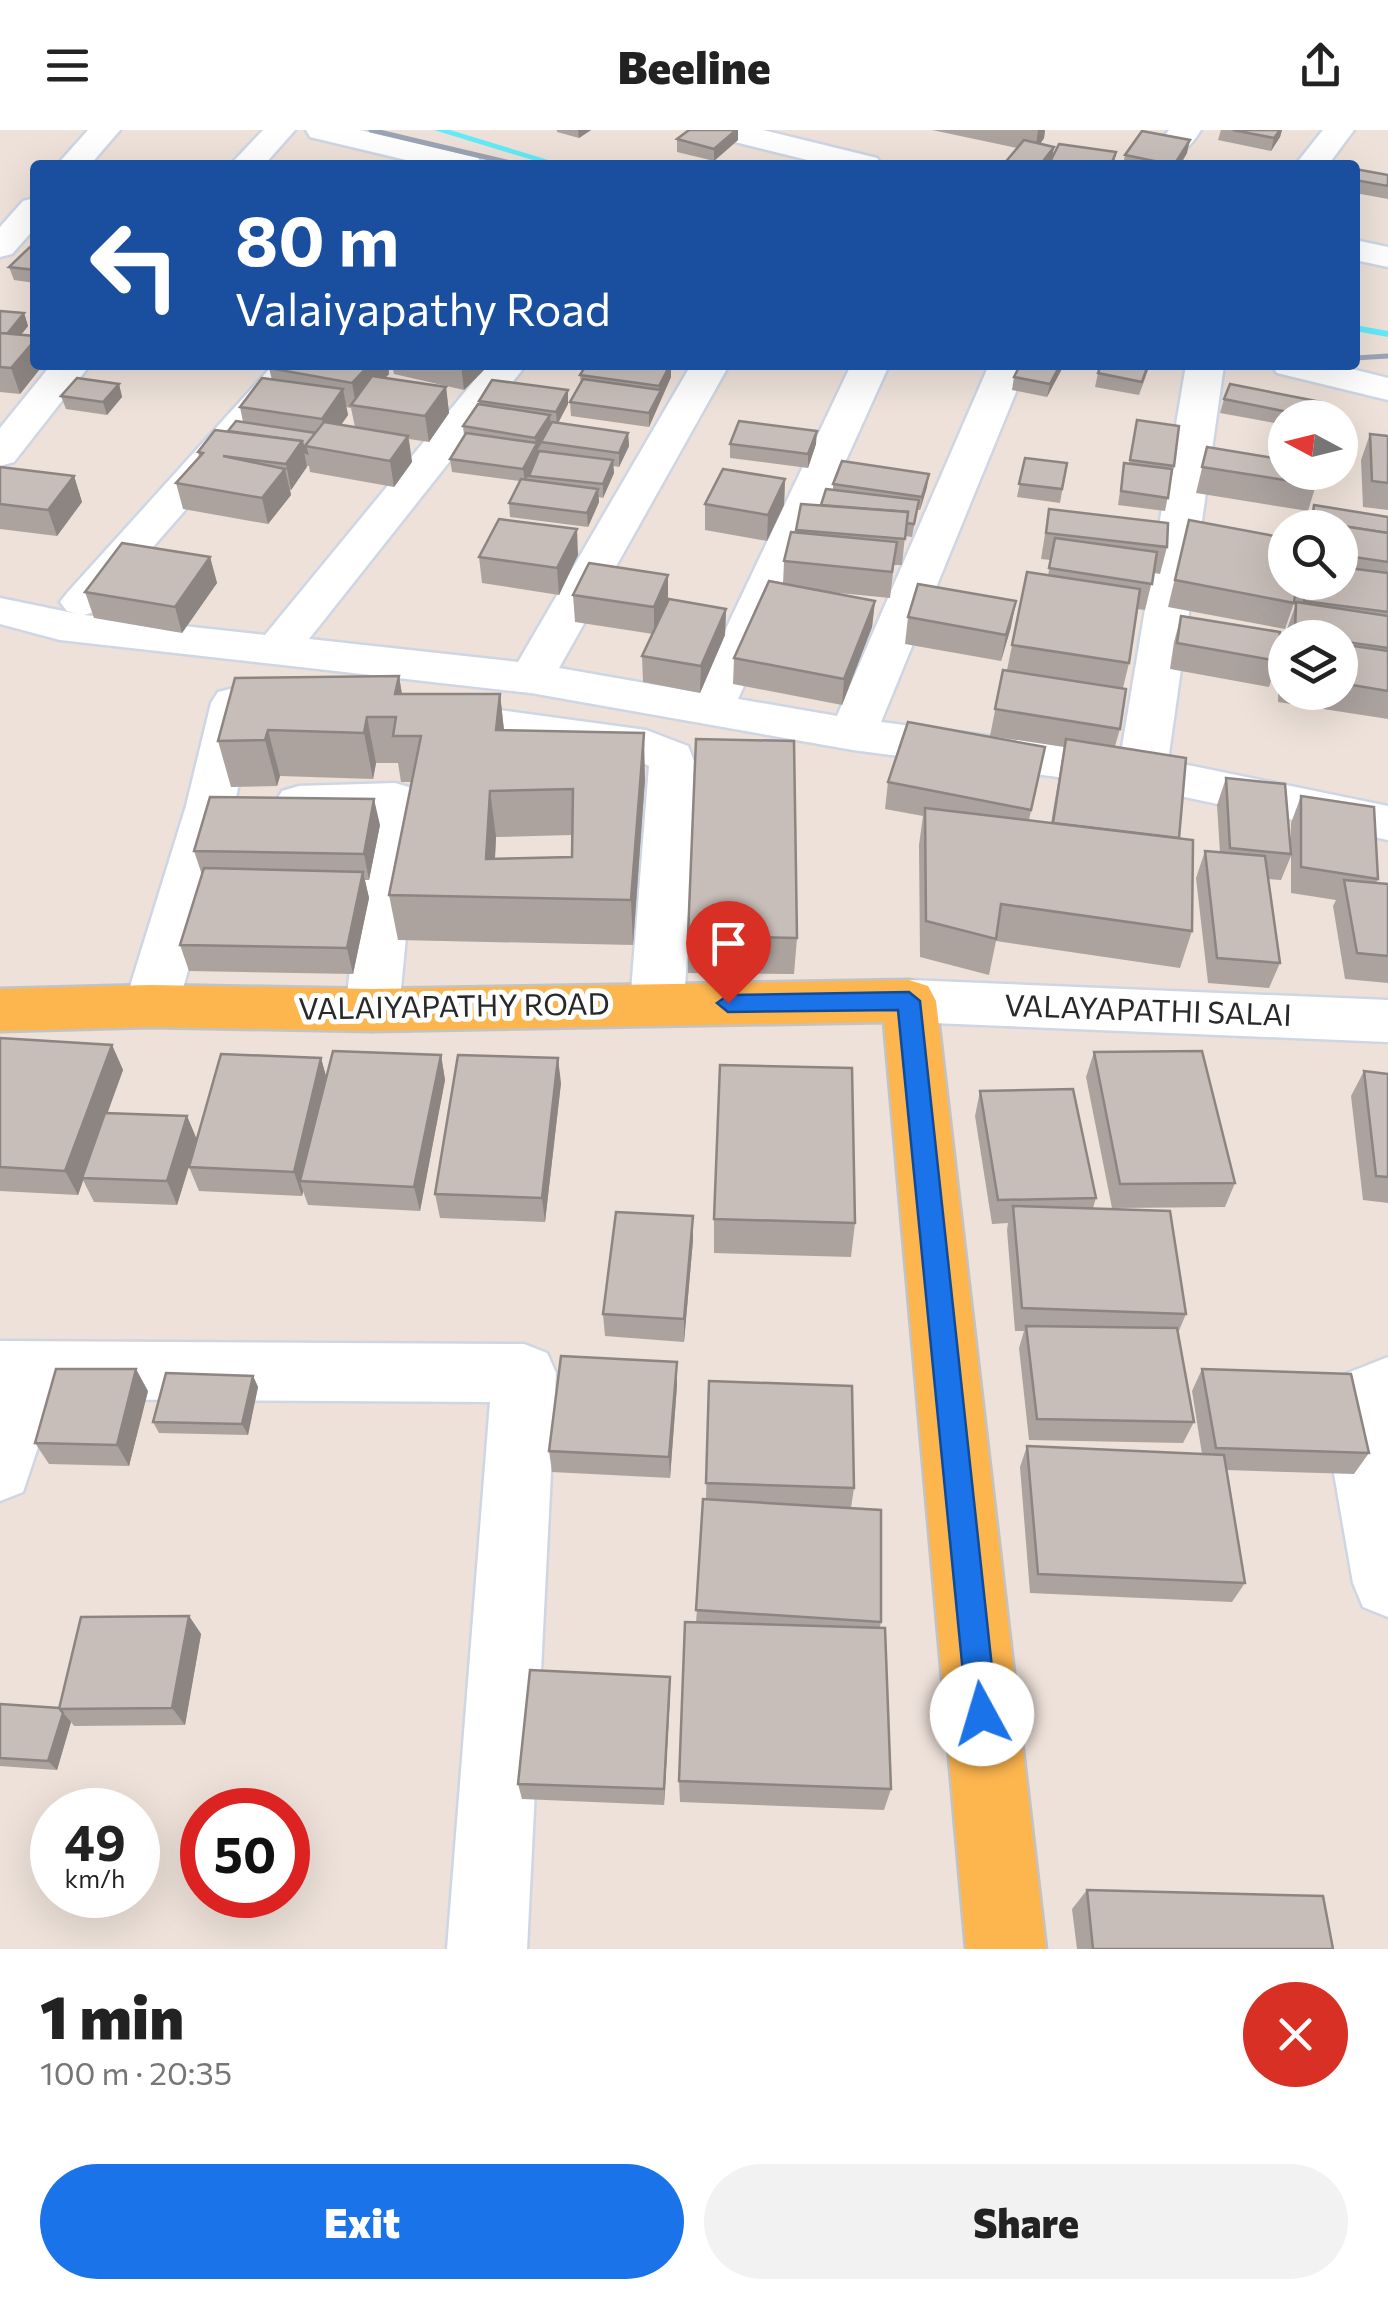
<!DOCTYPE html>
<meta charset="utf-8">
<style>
:root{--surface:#fff;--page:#f2f2f2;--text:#222;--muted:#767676;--accent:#1a73e8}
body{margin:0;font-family:Commissioner,sans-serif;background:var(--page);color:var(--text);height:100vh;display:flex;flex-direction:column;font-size:38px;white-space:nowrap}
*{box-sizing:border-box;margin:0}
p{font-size:32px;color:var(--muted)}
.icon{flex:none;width:55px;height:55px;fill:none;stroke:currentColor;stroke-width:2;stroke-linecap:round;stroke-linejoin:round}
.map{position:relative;height:1819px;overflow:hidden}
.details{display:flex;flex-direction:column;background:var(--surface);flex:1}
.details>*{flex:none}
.top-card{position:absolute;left:30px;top:30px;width:1330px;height:210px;border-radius:10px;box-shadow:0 10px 40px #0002;background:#1a4fa0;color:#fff;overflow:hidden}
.needle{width:65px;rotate:277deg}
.buttons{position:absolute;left:1268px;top:270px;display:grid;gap:20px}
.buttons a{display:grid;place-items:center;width:90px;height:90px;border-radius:50%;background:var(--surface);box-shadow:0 10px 40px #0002;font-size:50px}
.speed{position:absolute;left:30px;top:1658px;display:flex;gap:20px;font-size:50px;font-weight:700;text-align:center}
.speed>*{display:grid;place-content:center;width:130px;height:130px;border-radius:50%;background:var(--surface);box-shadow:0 10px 40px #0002;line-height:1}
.speed small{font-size:25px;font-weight:400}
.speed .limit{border:15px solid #d22;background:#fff;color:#111}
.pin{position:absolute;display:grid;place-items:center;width:85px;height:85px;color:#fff;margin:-102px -42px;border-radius:50% 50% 50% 0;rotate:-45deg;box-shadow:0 0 10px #0007}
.pin .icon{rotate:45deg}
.me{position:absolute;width:110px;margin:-55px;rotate:354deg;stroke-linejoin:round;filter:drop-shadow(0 0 8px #0008)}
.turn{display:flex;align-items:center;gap:35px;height:210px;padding:0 40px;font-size:45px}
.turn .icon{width:130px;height:130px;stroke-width:2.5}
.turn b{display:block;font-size:70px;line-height:85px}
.round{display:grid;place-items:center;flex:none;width:105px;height:105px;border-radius:52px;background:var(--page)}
.headline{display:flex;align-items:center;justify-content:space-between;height:170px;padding:0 40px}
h1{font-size:60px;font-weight:800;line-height:75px}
.cta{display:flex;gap:20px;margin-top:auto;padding:20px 40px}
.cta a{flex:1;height:115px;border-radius:60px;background:var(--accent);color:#fff;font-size:40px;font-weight:800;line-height:115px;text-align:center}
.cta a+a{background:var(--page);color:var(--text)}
header{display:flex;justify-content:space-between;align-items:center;height:130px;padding:0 40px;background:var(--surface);font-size:45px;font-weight:800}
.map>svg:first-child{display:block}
</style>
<header><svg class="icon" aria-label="menu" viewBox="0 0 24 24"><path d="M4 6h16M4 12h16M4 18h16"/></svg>Beeline<svg class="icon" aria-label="share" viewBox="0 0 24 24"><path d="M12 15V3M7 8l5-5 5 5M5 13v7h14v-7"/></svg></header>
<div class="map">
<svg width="1388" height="1819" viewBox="0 0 1388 1819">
<rect width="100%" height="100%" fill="#ede1d9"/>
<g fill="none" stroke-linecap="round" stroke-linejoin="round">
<g fill="#62ebf9" fill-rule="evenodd">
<polygon points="434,0 450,0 565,35 549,35"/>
<polygon points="1355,195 1388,201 1388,207 1355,201"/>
</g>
<g stroke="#ced6e3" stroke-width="5">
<g id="minor">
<polygon points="88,0 120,0 90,35 57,35"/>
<polygon points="263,0 295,0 264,35 230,35"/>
<polygon points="306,0 360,0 478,28 483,35 427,35 310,7"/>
<polygon points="711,0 763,0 877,28 882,35 828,35 715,7"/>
<path d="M1169 0H1201C1191 16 1183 26 1163 21L1158 14Z"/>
<polygon points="1323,0 1354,0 1328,35 1295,35"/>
<polygon points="35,68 35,98 12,124 0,127 0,97 23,71"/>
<polygon points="1355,110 1388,117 1388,137 1355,130"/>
<polygon points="51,235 90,235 14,332 0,336 0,298"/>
<polygon points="273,235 312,235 97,481 84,485 265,505 487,235 526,235 309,509 518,532 691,235 729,235 559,538 696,562 851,235 889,235 738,569 837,586 989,235 1027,235 881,592 1121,623 1186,235 1224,235 1168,631 1388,676 1388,710 1142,658 853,620 531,563 60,510 0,494 0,468 78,484 67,481 60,472 67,463"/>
<polygon points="1271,235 1336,235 1388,248 1388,270 1277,243"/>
<polygon points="234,558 272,562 279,573 272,584 254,588 234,676 178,876 170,891 151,897 132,891 124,876 186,676 211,573 218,562"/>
<polygon points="432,571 646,600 688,616 698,641 684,874 676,889 657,895 638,889 630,874 649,636 637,630 416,597 409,586 416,575"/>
<polygon points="395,653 412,658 419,670 399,880 391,895 372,901 353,895 345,880 369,688 299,690 282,685 275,673 282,661 299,656"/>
<polygon points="909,850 1388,870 1388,912 909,892 890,886 882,871 890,856"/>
<polygon points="0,1211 524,1214 547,1223 556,1243 527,1819 447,1819 490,1272 54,1269 23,1362 0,1371"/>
<polygon points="1388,1227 1388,1487 1363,1477 1353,1453 1326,1297 1330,1275 1345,1244"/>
</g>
</g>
<g stroke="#c3c3c3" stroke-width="5">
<polygon id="major" points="909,850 928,856 936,871 1046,1819 966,1819 884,892 372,901 151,897 0,901 0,859 151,855 372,859"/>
</g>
<use href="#minor" fill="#fff" fill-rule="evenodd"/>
<use href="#major" fill="#fdb54e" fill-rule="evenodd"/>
<g stroke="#9ba4b5" stroke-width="5">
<polyline points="371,0 519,35"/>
<polyline points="1355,228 1388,226"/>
</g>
</g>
<g fill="#aca39f" fill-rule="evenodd">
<polygon points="557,0 591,0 579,8 557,2"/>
<polygon points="932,0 1045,0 1044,8 1040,14 1054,17 1052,26 1116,22 1114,35 1049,35 1050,32 1017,18"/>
<polygon points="1221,0 1282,0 1280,7 1271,21 1218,10"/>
<polygon points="677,9 738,10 714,31 677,22"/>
<polygon points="1187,23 1180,35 1123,35 1125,25"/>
<polygon points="1355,39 1388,45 1388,69 1355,63"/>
<polygon points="35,117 35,153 14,150 9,137"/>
<polygon points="0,181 24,183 28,196 21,205 35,235 43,235 20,264 0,262"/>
<path d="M272 235H388L389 244 385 248 446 257 449 283 429 312 409 309 412 332 394 357 310 342 309 336H307L291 360H290L291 365 268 394 183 379 176 353 199 327 198 322 243 292 240 277 272 250 269 238ZM346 277 351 278 355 297 341 295 348 285Z"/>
<polygon points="392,235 485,235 486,238 464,260 394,244"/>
<polygon points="1020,235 1063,235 1047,267 1012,260 1014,247"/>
<polygon points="1150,235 1139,265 1095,257 1098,243"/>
<polygon points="580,245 671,247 649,297 571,286 570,272 581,254"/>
<polygon points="119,254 122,267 107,285 66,279 61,266"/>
<polygon points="568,260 568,274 558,293 628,303 629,316 619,337 613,336 614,343 603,368 599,367 599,372 588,397 510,387 509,373 520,351 452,342 450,329 464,306 463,296 479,274 479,271"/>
<polygon points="1224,269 1317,288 1285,288 1285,295 1220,283"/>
<polygon points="1137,290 1174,336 1165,381 1118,375 1124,333 1129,334"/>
<polygon points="1370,304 1388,306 1388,380 1363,377 1361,330"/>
<polygon points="730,314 816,314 808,338 730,328"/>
<polygon points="1207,317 1316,355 1308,381 1196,363"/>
<polygon points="1025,328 1067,333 1060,373 1017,367"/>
<polygon points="0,337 74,346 82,372 57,406 0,399"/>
<polygon points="785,349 784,375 767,411 705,400 705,374"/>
<polygon points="833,354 927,357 920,380 917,380 912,407 905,406 902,435 894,435 890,468 829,462 875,471 872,497 842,575 733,554 734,528 783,454 784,431 796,402 801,374 821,375 833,359"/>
<polygon points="1314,375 1388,387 1388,589 1278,572 1279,533 1285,514 1285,562 1340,562 1340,508 1287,508 1287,499 1296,474 1296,458 1294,473 1285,499 1168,477 1189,390 1296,458 1298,452 1340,452 1340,398 1308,398"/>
<polygon points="1049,379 1167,417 1160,444 1154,443 1145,480 1137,479 1129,533 1123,558 1120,599 1115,616 1179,708 1192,801 1180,838 996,811 989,845 920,827 919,715 923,686 885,679 888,652 1045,617 1029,690 1051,693 1064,617 990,606 1003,540 1007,540 1027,442 1048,445 1051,430 1041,429"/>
<polygon points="578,425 559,465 482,453 479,427"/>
<polygon points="210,427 217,453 182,503 94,488 85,462"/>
<polygon points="668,445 668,471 726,479 725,505 700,563 643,552 642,526 653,504 575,492 573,465"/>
<polygon points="1181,486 1278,531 1269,557 1170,539 1174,512"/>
<polygon points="908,487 1011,497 1001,531 905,514"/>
<path d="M399 546 402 564H500L504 600 645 649 633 815 398 810 389 765 411 652H401L398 633H376L373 649 280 646 277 656 231 657 218 611ZM572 705V727L495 728 496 707Z"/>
<polygon points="1226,648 1291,717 1291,693 1301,666 1378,749 1376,753 1388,754 1388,853 1345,849 1333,776 1336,770 1291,763 1291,726 1281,750 1268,749 1280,833 1269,858 1208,853 1196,748 1205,721 1220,723 1217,675"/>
<polygon points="380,695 369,750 365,750 369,768 353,844 189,841 180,815 202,745 194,721"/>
<polygon points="688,806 797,808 794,844 688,843"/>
<polygon points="0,908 112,915 123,940 107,983 187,986 197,1010 177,1075 94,1072 83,1050 78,1065 0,1061"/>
<polygon points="1094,922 1235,1053 1225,1077 1112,1078 1086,947"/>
<polygon points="441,925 445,950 420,1081 308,1075 303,1061 302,1066 199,1061 189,1037 321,928 326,947"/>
<polygon points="1364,941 1388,944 1388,1073 1363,1070 1351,966"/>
<polygon points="561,953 545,1092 440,1088 435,1064"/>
<polygon points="980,961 1096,1068 1093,1078 1186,1184 1178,1203 1194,1292 1183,1313 1029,1310 1019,1218 1024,1201 1015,1201 1007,1100 1008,1093 992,1094 975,986"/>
<polygon points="714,1089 855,1093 851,1127 714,1123"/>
<polygon points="693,1110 684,1212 605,1206 603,1184"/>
<polygon points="677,1232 677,1255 670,1348 552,1342 549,1321"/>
<polygon points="1202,1239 1369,1323 1354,1344 1226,1340 1245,1453 1232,1472 1030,1463 1020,1337 1027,1316 1202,1324 1192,1261"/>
<polygon points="253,1246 258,1257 248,1305 159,1303 153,1292"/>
<polygon points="709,1251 854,1358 851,1378 881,1492 880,1497 891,1659 884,1680 680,1672 679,1651 696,1492 706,1369"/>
<polygon points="148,1261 129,1336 49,1334 35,1313"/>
<polygon points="189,1486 201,1504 185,1595 74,1596 71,1592 57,1640 0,1636 0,1574 59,1578"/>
<polygon points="670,1547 670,1564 664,1675 522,1669 518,1654"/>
<polygon points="1087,1760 1333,1819 1077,1819 1072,1779"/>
</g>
<g fill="#8c8582">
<polygon points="578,0 591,0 579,8"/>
<polygon points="736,0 738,0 738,10 714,31 714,19"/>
<polygon points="1038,0 1045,0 1044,8 1035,22"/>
<polygon points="1280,0 1282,0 1280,7 1271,21 1274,8"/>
<polygon points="1190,10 1187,23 1180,35 1174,35"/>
<polygon points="1054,17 1052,29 1047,35 1040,35"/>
<polygon points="24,183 28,196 4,226 0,212"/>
<polygon points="35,210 35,235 43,235 20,264 11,238"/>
<polygon points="369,235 388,235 389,244 359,276 356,275 352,253"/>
<polygon points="461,235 485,235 486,238 464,260"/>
<polygon points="671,235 671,247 649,297 649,283 660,262 659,256"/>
<polygon points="1060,235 1063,235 1062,239 1047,267 1050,254"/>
<polygon points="119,254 122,267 107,285 103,272"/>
<polygon points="446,257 449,283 429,312 425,286"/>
<polygon points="343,259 348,285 327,315 322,289"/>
<polygon points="568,260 568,274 557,295 556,282"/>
<polygon points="550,285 551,298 538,319 538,326 525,352 523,339 536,315 535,308"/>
<polygon points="817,301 816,314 808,338 808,324"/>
<polygon points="628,303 629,316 619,337 619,323"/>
<polygon points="408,306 412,332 394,357 390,331"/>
<polygon points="302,311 307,337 291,360 286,334"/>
<polygon points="613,330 614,343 603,368 603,354"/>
<polygon points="285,339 291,365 268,394 262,368"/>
<polygon points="929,344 927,357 920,380 922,367"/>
<polygon points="74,346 82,372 57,406 48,380"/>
<polygon points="785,349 784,375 767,411 768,385"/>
<polygon points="598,359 599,372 588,397 587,383"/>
<polygon points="577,399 578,425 559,465 557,438"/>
<polygon points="210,427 217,453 182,503 175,477"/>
<polygon points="668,445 668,471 654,504 654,477"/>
<polygon points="875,471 872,497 842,575 844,549"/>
<polygon points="1016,471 1011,497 1001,531 1006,505"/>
<polygon points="726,479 725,505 700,563 701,536"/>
<polygon points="399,546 406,592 395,564"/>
<polygon points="500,564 505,610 496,600"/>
<polygon points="367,587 376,633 373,649 364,603"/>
<polygon points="268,600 280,646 277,656 265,610"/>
<polygon points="644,603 645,649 633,815 631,770"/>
<polygon points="490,661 496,707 493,767 486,729"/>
<polygon points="374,669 380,695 369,750 364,724"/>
<polygon points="363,742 369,768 353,844 347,818"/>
<polygon points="112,915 123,940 78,1065 65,1041"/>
<polygon points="441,925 445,950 420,1081 414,1057"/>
<polygon points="321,928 328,953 300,1051 303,1061 302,1066 294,1042"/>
<polygon points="558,928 561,953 545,1092 542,1068"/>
<polygon points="187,986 197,1010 177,1075 167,1051"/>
<polygon points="693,1086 693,1110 684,1212 684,1189"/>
<polygon points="677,1232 677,1255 670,1348 669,1327"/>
<polygon points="136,1239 148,1261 129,1336 117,1315"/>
<polygon points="253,1246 258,1257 248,1305 242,1294"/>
<polygon points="189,1486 201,1504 185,1595 172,1578"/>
<polygon points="670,1547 670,1564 664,1675 664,1659"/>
<polygon points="63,1583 71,1592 57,1640 48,1631"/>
</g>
<g fill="#c8beb9" stroke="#8c8582" stroke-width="2.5" fill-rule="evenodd">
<polygon points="689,0 736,0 714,19 677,9"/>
<polygon points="1233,0 1280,0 1274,8"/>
<polygon points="1142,1 1190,10 1174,35 1125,25"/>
<polygon points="1024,10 1054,17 1040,35 1003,35"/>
<polygon points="1059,14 1116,22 1111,35 1068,35 1050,32"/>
<polygon points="1355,39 1388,45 1388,56 1355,50"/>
<polygon points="30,117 35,117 35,140 9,137"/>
<polygon points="0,181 24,183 7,204 0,203"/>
<polygon points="0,203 35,206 35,210 11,238 0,237"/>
<polygon points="272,235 369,235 352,253 269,238"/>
<polygon points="586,235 670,235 659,256 580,245"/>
<polygon points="1020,235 1060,235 1050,254 1014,247"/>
<polygon points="1101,235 1148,235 1142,252 1098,243"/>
<polygon points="372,246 446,257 425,286 351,275"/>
<polygon points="77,248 119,254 103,272 61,266"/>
<polygon points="262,248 343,259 322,289 240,277"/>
<polygon points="583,249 661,260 649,283 570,272"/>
<polygon points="492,250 568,260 556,282 479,271"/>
<polygon points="1230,254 1321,272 1317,288 1224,269"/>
<polygon points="478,274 550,285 535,308 463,296"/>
<polygon points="1137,290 1179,296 1174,336 1130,330"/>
<polygon points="236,291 316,303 305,316 307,323 304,322 302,311 228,301"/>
<polygon points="739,291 817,301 808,324 730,314"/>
<polygon points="324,292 408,306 390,331 305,316"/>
<polygon points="552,292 628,303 619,323 541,312"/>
<polygon points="215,300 302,311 286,334 223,326 285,339 262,368 176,353 203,323 198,322"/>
<polygon points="466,303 537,313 523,339 450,329"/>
<polygon points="1370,304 1388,306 1388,353 1372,351"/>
<polygon points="1207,317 1285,330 1285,342 1318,342 1316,355 1202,337"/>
<polygon points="539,321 613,330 603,354 529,346"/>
<polygon points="1025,328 1067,333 1062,359 1019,354"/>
<polygon points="842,331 929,344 922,367 833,354"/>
<polygon points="1124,333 1172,339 1168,368 1121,361"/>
<polygon points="0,337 74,346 48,380 0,374"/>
<polygon points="723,339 785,349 768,385 705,374"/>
<polygon points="521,349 598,359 587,383 509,373"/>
<polygon points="826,359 919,370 914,394 906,393 908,382 821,375"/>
<polygon points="801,374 908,382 905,409 796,400"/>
<polygon points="1314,375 1388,387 1388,403 1316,392 1315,398 1311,398"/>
<polygon points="1049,379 1168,393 1167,417 1046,403"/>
<polygon points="499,389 577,399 557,438 479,427"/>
<polygon points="1189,390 1285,408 1285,452 1297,452 1294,473 1175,450"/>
<polygon points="1316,392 1388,403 1388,432 1340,425 1340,398 1316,398"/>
<polygon points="791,402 897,412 892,442 784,431"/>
<polygon points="1055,408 1157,422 1152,454 1049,438"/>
<polygon points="122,413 210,427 175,477 85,462"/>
<polygon points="589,433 668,445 654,477 573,465"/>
<polygon points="1340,437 1388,443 1388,482 1304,471 1304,452 1340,452"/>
<polygon points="1027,442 1140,459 1129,533 1012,515"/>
<polygon points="769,451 875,471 844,549 734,528"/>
<polygon points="918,454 1016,471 1006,505 908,487"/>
<polygon points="669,469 726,479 701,536 642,526"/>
<polygon points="1296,472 1388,486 1388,518 1340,511 1340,508 1320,508 1295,504"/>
<polygon points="1181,486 1280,502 1278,531 1177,513"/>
<polygon points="1340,514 1388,521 1388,561 1340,553"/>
<polygon points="1003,540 1126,559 1120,599 995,579"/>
<path d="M399 546 395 564H500L496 600 644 603 631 770 389 765 421 606H393L396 587H367L364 603 268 600 265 610 218 611 235 548ZM573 659 572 727 486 729 490 661Z"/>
<polygon points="908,592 1045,617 1031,680 888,652"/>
<polygon points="696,609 794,611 797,808 688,806"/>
<polygon points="1066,609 1186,628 1179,708 1053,693"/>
<polygon points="1226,648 1285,654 1291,724 1230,718"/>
<polygon points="1301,666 1374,677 1378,749 1301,737"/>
<polygon points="210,667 374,669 364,724 194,721"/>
<polygon points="925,678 1193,710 1192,801 1001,774 996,809 926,791"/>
<polygon points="1205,721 1265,726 1280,833 1217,828"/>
<polygon points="204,738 363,742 347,818 180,815"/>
<polygon points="1344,750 1388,754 1388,826 1357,823"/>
<polygon points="0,908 112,915 65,1041 0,1037"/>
<polygon points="333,921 441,925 414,1057 300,1051"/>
<polygon points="1202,921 1235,1053 1120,1054 1094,922"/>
<polygon points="221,924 321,928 294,1042 189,1037"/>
<polygon points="458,925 558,928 542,1068 435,1064"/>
<polygon points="720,935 852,938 855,1093 714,1089"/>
<polygon points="1364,941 1388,944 1388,1047 1376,1046"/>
<polygon points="1073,959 1096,1068 998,1070 980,961"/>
<polygon points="105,983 187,986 167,1051 82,1048"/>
<polygon points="1013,1076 1170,1081 1186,1184 1022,1178"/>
<polygon points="616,1082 693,1086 684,1189 603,1184"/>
<polygon points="1026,1196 1177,1198 1194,1292 1037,1289"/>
<polygon points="561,1226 677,1232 669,1327 549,1321"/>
<polygon points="56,1239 136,1239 117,1315 35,1313"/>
<polygon points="1202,1239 1351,1244 1369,1323 1216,1318"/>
<polygon points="166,1243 253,1246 242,1294 153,1292"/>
<polygon points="709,1251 852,1256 854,1358 706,1353"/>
<polygon points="1027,1316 1224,1325 1245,1453 1038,1444"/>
<polygon points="703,1369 881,1380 881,1492 696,1480"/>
<polygon points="189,1486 172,1578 59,1579 81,1487"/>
<polygon points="685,1492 885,1498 891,1659 679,1651"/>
<polygon points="530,1540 670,1547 664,1659 518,1654"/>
<polygon points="0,1574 59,1578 63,1583 48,1631 0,1628"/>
<polygon points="1087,1760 1323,1766 1333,1819 1093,1819"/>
</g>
<polygon fill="#1a73e8" stroke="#114b97" stroke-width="2.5" points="909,862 920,871 997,1584 993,1595 982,1600 971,1595 967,1584 898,880 728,882 717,873 728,865"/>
<g text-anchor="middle" stroke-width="10" stroke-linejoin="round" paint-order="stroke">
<g font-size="30" fill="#292929" stroke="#fff">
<text transform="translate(454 877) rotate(-1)" y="10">VALAIYAPATHY ROAD</text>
<text transform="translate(1148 881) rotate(2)" y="10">VALAYAPATHI SALAI</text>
</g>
</g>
</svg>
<div class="buttons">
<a><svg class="needle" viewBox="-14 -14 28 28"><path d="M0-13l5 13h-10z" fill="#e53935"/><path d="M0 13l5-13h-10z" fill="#767676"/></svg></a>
<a><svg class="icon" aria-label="search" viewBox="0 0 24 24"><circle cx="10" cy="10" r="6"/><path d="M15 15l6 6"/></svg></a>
<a><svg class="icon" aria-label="layers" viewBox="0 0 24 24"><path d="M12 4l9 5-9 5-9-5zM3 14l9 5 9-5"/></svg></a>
</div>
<div class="speed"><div>49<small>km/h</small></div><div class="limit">50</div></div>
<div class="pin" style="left:728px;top:873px;background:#d93025"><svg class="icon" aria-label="arrive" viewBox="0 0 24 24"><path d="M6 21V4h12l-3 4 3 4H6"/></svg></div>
<svg class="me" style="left:982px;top:1584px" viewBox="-20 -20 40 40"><circle r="19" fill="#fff"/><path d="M0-13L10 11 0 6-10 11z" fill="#1a73e8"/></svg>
<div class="top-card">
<div class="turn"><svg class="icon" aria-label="left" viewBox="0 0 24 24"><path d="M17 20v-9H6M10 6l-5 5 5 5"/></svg><div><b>80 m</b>Valaiyapathy Road</div></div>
</div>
</div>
<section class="details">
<div class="headline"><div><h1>1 min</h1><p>100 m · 20:35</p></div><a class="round" style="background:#d93025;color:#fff"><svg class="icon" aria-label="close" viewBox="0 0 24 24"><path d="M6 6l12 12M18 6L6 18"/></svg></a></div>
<div class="cta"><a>Exit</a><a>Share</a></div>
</section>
